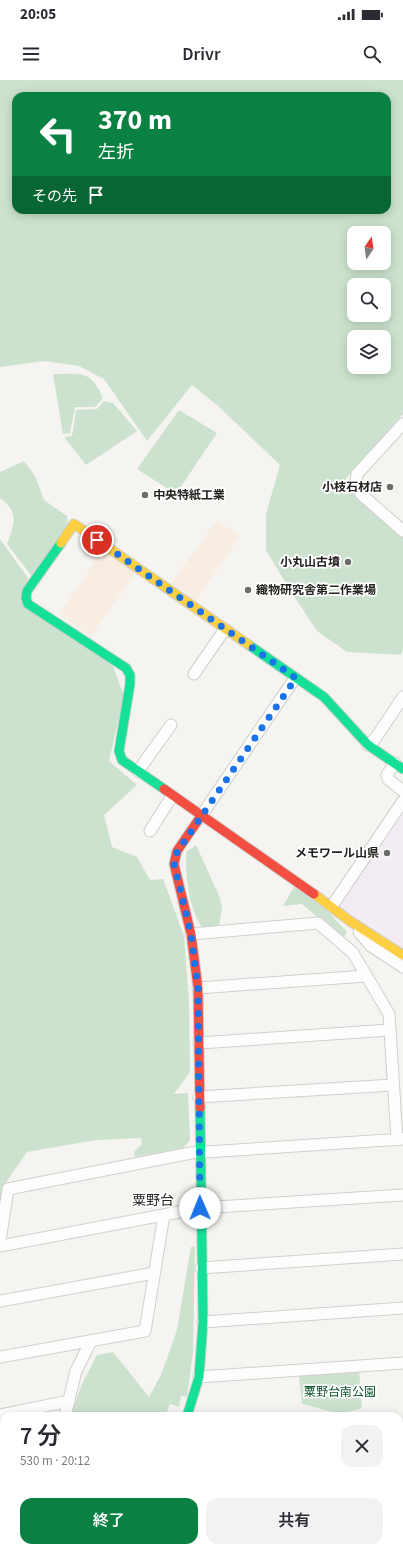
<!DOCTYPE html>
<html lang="ja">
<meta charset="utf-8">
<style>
:root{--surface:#fff;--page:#f2f2f3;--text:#2b2b33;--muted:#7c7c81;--accent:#0b8043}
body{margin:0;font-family:"Source Sans 3","Noto Sans JP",sans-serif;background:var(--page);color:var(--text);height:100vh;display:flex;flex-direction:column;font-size:15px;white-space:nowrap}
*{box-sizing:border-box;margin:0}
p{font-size:13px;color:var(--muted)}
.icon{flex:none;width:22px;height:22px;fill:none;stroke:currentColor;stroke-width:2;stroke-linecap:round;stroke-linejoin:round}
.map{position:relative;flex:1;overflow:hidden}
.side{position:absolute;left:0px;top:1332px;width:403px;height:140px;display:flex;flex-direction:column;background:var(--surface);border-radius:12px 12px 0 0;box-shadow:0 2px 10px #0003}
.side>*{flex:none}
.guide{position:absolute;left:12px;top:12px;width:379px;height:122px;border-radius:12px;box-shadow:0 2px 10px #0003;background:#0b8043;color:#fff;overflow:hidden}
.needle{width:26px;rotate:13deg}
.tools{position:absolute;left:347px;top:146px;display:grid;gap:8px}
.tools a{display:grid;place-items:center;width:44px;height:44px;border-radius:8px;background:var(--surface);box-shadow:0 2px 10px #0003;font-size:20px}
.pin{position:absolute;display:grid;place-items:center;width:34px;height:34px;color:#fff;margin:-17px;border:2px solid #fff;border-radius:50%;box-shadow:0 1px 4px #0007}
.me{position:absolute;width:44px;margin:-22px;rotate:359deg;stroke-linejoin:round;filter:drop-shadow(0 0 3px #0008)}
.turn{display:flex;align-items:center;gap:14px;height:84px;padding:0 20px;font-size:18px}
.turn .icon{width:52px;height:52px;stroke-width:2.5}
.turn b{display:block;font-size:28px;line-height:34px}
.then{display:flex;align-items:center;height:38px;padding:0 20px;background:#0003;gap:8px;font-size:15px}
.round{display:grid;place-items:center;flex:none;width:42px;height:42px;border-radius:12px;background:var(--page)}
.overview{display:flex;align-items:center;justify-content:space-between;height:68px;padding:0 20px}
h1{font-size:24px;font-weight:600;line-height:30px}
.action{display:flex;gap:8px;margin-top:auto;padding:8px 20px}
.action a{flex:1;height:46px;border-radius:12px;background:var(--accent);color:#fff;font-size:16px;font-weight:600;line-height:46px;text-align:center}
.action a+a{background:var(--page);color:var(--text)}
.status{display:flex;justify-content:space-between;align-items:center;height:28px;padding:0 20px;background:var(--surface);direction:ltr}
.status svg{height:11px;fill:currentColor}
header{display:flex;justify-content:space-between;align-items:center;height:52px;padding:0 20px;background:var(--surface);font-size:18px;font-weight:600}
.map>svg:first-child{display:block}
</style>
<div class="status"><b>20:05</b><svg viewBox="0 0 49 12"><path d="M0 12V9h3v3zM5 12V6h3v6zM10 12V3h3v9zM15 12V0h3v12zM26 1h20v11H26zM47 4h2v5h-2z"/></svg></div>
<header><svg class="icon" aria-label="menu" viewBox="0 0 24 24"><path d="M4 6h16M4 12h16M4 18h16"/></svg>Drivr<svg class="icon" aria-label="search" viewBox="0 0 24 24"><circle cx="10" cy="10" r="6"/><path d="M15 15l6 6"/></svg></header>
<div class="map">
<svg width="403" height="1472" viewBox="0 0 403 1472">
<rect width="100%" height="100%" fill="#f5f4f0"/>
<polygon fill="#f4ecf5" points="403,728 403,869 339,826 340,817"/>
<g fill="#f8ede2">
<polygon points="217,440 240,456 194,523 169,506"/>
<polygon points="103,470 136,492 91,556 59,534"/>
</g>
<g fill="#cce2ce" fill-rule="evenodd">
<path d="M0 0H403V334L344 401 403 457V569L401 575 347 572 317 551 290 510 266 470V434L280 385 217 325 192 305 147 361 104 299 79 286 44 281 0 287ZM16 16H387V130H16ZM354 153H384V183H354ZM354 205H384V235H354ZM354 257H384V287H354Z"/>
<path d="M53 294C82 294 90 289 103 318L95 327H75L70 353 63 354Z"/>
<polygon points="104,321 113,323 137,351 86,385 64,357 72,356 76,330 97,329"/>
<polygon points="179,330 217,353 176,414 137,389"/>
<path d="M24 381 35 396 44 420 67 436 68 445 34 499 7 464C15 443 19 432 0 418V392Z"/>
<polygon points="0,459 28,498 23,517 113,586 124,616 109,681 137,705 104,735 112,767 137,777 150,800 163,799 184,856 189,923 190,992 174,1014 188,1013 190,1060 183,1068 135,1077 134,1072 142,1064 141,1058 96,1060 27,1072 4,1105 0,1127"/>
<path d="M196 765 220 818 222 827 219 847 203 848C189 832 185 793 186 772Z"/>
<polygon points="295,805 322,825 347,852 343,859 302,824 283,826"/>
<polygon points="195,1166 193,1273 187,1317 181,1316 179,1327 170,1324 165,1336 70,1336 83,1302 97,1275 113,1272 149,1317 161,1295 177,1250 191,1167"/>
<polygon points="359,1290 362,1328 341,1334 302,1324 299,1296"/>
<polygon points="4,1393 4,1442 0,1443 0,1394"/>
</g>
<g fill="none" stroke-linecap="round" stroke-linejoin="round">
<g stroke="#d0cfcc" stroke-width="13">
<g id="street">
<polyline points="403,344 357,394 356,403 361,414 403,451"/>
<polyline points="194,594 225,549"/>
<polyline points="368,665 375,659 403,617"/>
<polyline points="395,683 387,695 388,699 403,711"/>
<polyline points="138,691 171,645"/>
<polyline points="201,736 295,598"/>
<polyline points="150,751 172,716"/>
<polyline points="332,826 403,721"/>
<polyline points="359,852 371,866 403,887"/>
<polyline points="191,854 318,843 353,873 389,934 397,1060"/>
<polyline points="198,908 366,896"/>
<polyline points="199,963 390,950"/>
<polyline points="199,1017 393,1005"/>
<polyline points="0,1161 8,1109 191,1073 403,1059"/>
<polyline points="0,1166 200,1128 403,1115"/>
<polyline points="201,1188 403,1174"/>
<polyline points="0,1221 154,1193"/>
<polyline points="203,1242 403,1228"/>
<polyline points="0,1277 145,1251 164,1135"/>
<polyline points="199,1297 403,1283"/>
<polyline points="0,1335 69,1321"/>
<polyline points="65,1336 76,1291 91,1261"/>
<polyline points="399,1370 403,1370"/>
<polyline points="0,1388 4,1388"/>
<polyline points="399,1402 403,1404"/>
<polyline points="0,1449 4,1449"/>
<polyline points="136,1472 138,1468"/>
</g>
</g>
<g stroke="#d0cfcc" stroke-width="11">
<g id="fast">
<polyline points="61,463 27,511 26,518 28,524 126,588 130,595 130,604 119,671 122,680 164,709"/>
<polyline points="249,565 324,617 368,665 403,689"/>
<polyline points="187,1336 199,1297 203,1242 200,1028"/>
</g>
</g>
<g stroke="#d0cfcc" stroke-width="11">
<g id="slow">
<polyline points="61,463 74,444 249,565"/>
<polyline points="314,814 350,841 403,875"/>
</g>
</g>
<g stroke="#d0cfcc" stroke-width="11">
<g id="jam">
<polyline points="164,709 314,814"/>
<polyline points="200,1028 198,908 191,854 174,784 177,771 201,736"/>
</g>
</g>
<use href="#street" stroke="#fefdfd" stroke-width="11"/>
<use href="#fast" stroke="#16e098" stroke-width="9"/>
<use href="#slow" stroke="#ffcf43" stroke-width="9"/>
<use href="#jam" stroke="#f24e42" stroke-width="9"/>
</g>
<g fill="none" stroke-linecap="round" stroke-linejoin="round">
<polyline stroke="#1a73e8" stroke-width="7" stroke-dasharray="0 12.6" points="97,460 296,598 177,772 174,784 191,854 198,908 200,1128"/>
</g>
<g fill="#6c6c68" stroke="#fff" stroke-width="1.5">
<circle cx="390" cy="407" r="4"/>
<circle cx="145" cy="415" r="4"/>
<circle cx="348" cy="482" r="4"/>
<circle cx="248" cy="510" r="4"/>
<circle cx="387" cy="773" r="4"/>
</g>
<g text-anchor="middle" stroke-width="3.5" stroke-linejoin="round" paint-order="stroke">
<g font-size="12" font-weight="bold" fill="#23221f" stroke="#fff" text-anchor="end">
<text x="382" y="411">小枝石材店</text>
<text x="153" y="419" text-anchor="start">中央特紙工業</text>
<text x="340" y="486">小丸山古墳</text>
<text x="256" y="514" text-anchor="start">織物研究舎第二作業場</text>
<text x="379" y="777">メモワール山県</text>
</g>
<g font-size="12" fill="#0b5429" stroke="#fff">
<text x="340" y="1316">粟野台南公園</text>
</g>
<g font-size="14" fill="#23221f" stroke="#fff">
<text x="153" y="1125">粟野台</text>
</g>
</g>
</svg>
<div class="tools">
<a><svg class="needle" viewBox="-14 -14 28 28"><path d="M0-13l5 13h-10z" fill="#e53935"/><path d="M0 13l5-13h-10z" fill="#7c7c81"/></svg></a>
<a><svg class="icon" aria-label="search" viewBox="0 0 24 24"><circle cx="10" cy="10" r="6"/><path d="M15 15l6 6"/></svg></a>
<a><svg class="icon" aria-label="layers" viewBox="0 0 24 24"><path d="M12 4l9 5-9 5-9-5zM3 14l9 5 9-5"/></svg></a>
</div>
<div class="pin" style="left:97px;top:460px;background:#d93025"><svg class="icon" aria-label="arrive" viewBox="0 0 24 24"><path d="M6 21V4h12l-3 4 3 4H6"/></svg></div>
<svg class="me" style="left:200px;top:1128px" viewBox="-20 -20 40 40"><circle r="19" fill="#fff"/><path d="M0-13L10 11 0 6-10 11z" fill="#1a73e8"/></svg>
<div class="guide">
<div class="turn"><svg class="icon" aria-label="left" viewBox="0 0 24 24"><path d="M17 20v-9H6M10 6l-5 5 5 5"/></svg><div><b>370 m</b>左折</div></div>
<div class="then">その先<svg class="icon" aria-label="arrive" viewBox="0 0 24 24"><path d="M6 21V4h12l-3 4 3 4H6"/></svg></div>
</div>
<section class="side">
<div class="overview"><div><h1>7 分</h1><p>530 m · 20:12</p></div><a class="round"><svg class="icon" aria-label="close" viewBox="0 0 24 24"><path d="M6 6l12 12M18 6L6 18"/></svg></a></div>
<div class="action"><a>終了</a><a>共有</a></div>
</section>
</div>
